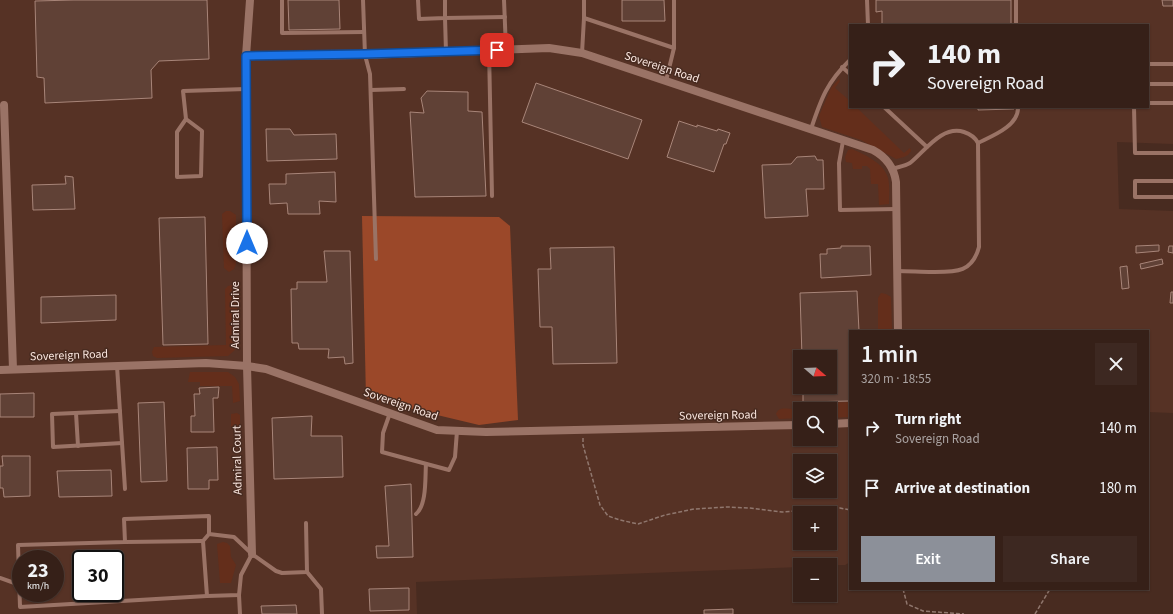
<!DOCTYPE html>
<meta charset="utf-8">
<style>
:root{--surface:#362018;--page:#3d2821;--text:#f1f3f6;--muted:#aaa3a2;--line:#503e37;--accent:#8c9099}
body{margin:0;font-family:"Source Sans 3",sans-serif;background:var(--page);color:var(--text);height:100vh;display:flex;flex-direction:column;font-size:15px;white-space:nowrap}
*{box-sizing:border-box;margin:0}
p{font-size:13px;color:var(--muted)}
.icon{flex:none;width:22px;height:22px;fill:none;stroke:currentColor;stroke-width:2;stroke-linecap:round;stroke-linejoin:round}
.map{position:relative;flex:1;overflow:hidden}
.details{position:absolute;left:849px;top:330px;width:300px;height:260px;display:flex;flex-direction:column;background:var(--surface);border-radius:0px;box-shadow:0 1px 3px #0004,0 0 0 1px var(--line)}
.details>*{flex:none}
.banner{position:absolute;left:849px;top:24px;width:300px;height:84px;border-radius:0px;box-shadow:0 1px 3px #0004,0 0 0 1px var(--line);background:#362018;color:var(--text);overflow:hidden}
.needle{width:26px;rotate:109deg}
.buttons{position:absolute;left:793px;top:350px;display:grid;gap:8px}
.buttons a{display:grid;place-items:center;width:44px;height:44px;border-radius:0px;background:var(--surface);box-shadow:0 1px 3px #0004,0 0 0 1px var(--line);font-size:20px}
.speed{position:absolute;left:12px;top:550px;display:flex;gap:8px;font-size:20px;font-weight:700;text-align:center}
.speed>*{display:grid;place-content:center;width:52px;height:52px;border-radius:50%;background:var(--surface);box-shadow:0 1px 3px #0004,0 0 0 1px var(--line);line-height:1}
.speed small{font-size:10px;font-weight:400}
.speed .limit{border:2px solid #111;border-radius:6px;background:#fff;color:#111}
.pin{position:absolute;display:grid;place-items:center;width:34px;height:34px;color:#fff;margin:-17px;border-radius:8px;box-shadow:0 2px 6px #0006}
.me{position:absolute;width:44px;margin:-22px;rotate:0deg;stroke-linejoin:round;filter:drop-shadow(0 0 3px #0008)}
.turn{display:flex;align-items:center;gap:14px;height:84px;padding:0 12px;font-size:18px}
.turn .icon{width:52px;height:52px;stroke-width:2.5}
.turn b{display:block;font-size:28px;line-height:34px}
.round{display:grid;place-items:center;flex:none;width:42px;height:42px;border-radius:0px;background:var(--page)}
.headline{display:flex;align-items:center;justify-content:space-between;height:68px;padding:0 12px}
h1{font-size:24px;font-weight:600;line-height:30px}
.cta{display:flex;gap:8px;margin-top:auto;padding:8px 12px}
.cta a{flex:1;height:46px;border-radius:0px;background:var(--accent);color:#fff;font-size:16px;font-weight:600;line-height:46px;text-align:center}
.cta a+a{background:var(--page);color:var(--text)}
ul{padding:0;list-style:none}
li{display:flex;align-items:center;gap:12px;height:60px;padding:0 12px}
li div{flex:1}
li b{display:block;font-size:15px}
li em{font-style:normal}
.map>svg:first-child{display:block}
</style>
<div class="map">
<svg width="1173" height="614" viewBox="0 0 1173 614">
<rect width="100%" height="100%" fill="#482b20"/>
<path fill="#563225" fill-rule="evenodd" d="M0 0H1173V144L1117 142 1119 209 1173 211V413L1148 412V331H850V562L845 565H800V567L416 582 417 614H0ZM850 25H1148V107H850ZM800 357H830V387H800ZM800 409H830V439H800ZM800 461H830V491H800ZM800 513H830V543H800ZM21 559H55V593H21ZM81 559H115V593H81Z"/>
<g fill="#642e1b">
<polygon points="839,79 840,81 835,88 850,101 850,107 856,107 904,153 910,148 911,151 908,155 904,157 896,159 861,140 822,127 819,116 831,88"/>
<path d="M852 149C865 155 884 163 888 178 890 186 889 196 889 204L879 205 878 184H871L870 169 867 166H862V169H853L852 163 846 162 845 157 848 150Z"/>
<polygon points="226,211 230,211 236,215 236,264 234,269 229,272 224,268 222,214"/>
<polygon points="232,285 237,289 238,339 236,349 228,356 157,358 153,356 152,352 154,347 226,345 225,289 228,286"/>
<polygon points="881,293 886,294 891,297 892,331 878,331 878,298"/>
<polygon points="190,372 228,372 235,377 239,384 240,401 233,403 232,386 200,386 200,382 188,382"/>
<path d="M850 402V417L830 418V409H800V418L779 419 776 414C779 406 786 409 794 409V404Z"/>
<polygon points="237,413 240,415 240,426 237,428 231,427 231,414"/>
<polygon points="223,542 227,543 230,546 231,557 236,565 231,583 220,583 217,544"/>
</g>
<polygon fill="#9b4829" points="362,216 499,217 510,226 518,420 479,425 366,398"/>
<g fill="#604136" stroke="#a88579">
<polygon points="74,0 207,0 209,59 159,61 151,70 152,98 45,103 44,78 37,77 35,1"/>
<polygon points="288,0 339,0 340,29 289,30"/>
<polygon points="622,0 664,0 665,21 622,21"/>
<polygon points="876,0 1011,0 1011,25 882,25 882,11 876,12"/>
<polygon points="1162,0 1173,0 1173,6 1163,6"/>
<polygon points="536,83 642,120 628,159 522,122"/>
<polygon points="427,91 468,92 468,111 482,112 486,196 415,197 410,112 424,113 421,98"/>
<polygon points="978,107 1014,107 1014,109 978,110"/>
<polygon points="679,121 697,127 697,125 717,131 718,129 730,133 726,144 724,144 714,172 667,157"/>
<polygon points="266,129 290,129 294,135 336,134 337,159 267,161"/>
<polygon points="815,156 817,160 823,160 824,189 806,189 808,216 765,218 762,165 791,164 797,157"/>
<polygon points="335,172 336,202 319,201 320,214 288,214 287,203 270,204 269,184 286,184 286,174"/>
<polygon points="65,176 73,177 75,209 33,210 32,185 66,184"/>
<polygon points="205,217 208,344 163,345 159,218"/>
<polygon points="1159,245 1159,251 1136,253 1136,246"/>
<polygon points="841,246 870,246 871,275 821,278 820,254 827,254 827,249 841,248"/>
<polygon points="1169,246 1173,246 1173,253 1168,252"/>
<polygon points="614,247 617,363 553,364 552,327 540,327 538,269 551,269 550,248"/>
<polygon points="324,251 350,251 353,363 345,364 344,357 328,358 329,349 299,349 298,343 292,343 291,289 297,289 297,282 327,282"/>
<polygon points="1162,259 1163,264 1141,269 1140,264"/>
<polygon points="1127,266 1129,288 1122,289 1120,267"/>
<polygon points="857,291 859,331 850,331 850,401 803,402 803,387 830,387 830,357 802,357 800,293"/>
<polygon points="1171,292 1173,292 1173,303 1170,303"/>
<polygon points="116,295 116,320 41,323 41,297"/>
<polygon points="219,387 218,398 213,398 214,432 191,432 191,416 195,416 194,394 200,394 199,388"/>
<polygon points="34,393 34,417 0,417 0,394"/>
<polygon points="164,402 167,481 141,482 138,403"/>
<polygon points="312,416 311,436 342,436 343,477 274,479 272,418"/>
<polygon points="217,447 218,480 209,480 209,489 188,489 187,448"/>
<polygon points="2,456 30,456 30,496 4,497 3,488 0,488 0,466 3,466"/>
<polygon points="111,470 112,496 59,497 57,471"/>
<polygon points="411,484 413,557 377,558 376,546 389,546 385,486"/>
<polygon points="409,588 409,610 370,611 369,589"/>
<polygon points="296,605 297,614 262,614 261,606"/>
<polygon points="733,609 733,614 704,614 704,610"/>
</g>
<g fill="none" stroke-linecap="round" stroke-linejoin="round">
<g stroke="#90776e" stroke-width="1.5" stroke-dasharray="4 2" stroke-linecap="butt">
<polyline points="583,438 583,445 600,505 608,516 620,520 638,524 665,515 694,509 727,507 750,508 782,512 840,508 850,510"/>
<polyline points="903,589 907,604 923,611 964,614"/>
<polyline points="1035,614 1050,589"/>
</g>
<g stroke="#9a7366" stroke-width="4">
<polyline points="282,0 282,33 364,32"/>
<polyline points="363,0 365,55 370,74 376,259"/>
<polyline points="418,0 419,19 445,18 445,0"/>
<polyline points="504,0 506,49"/>
<polyline points="867,0 868,25"/>
<polyline points="1016,0 1016,25"/>
<polyline points="584,18 674,48"/>
<polyline points="489,50 492,196"/>
<polyline points="446,52 445,18 505,17"/>
<polyline points="582,53 584,18 584,0"/>
<polyline points="1148,64 1173,64"/>
<polyline points="842,67 850,74"/>
<polyline points="666,81 674,48 674,0"/>
<polyline points="1148,84 1173,84"/>
<polyline points="371,90 404,89"/>
<polyline points="1148,103 1173,103"/>
<polyline points="884,107 927,147"/>
<polyline points="1134,107 1135,153 1173,153"/>
<polyline points="186,119 202,131 201,176 177,177 177,132 186,119 183,91 246,89"/>
<path d="M811 129C821 99 827 82 850 60"/>
<polyline points="843,141 839,163 840,210 897,209"/>
<path d="M978 143C992 136 1019 126 1018 107"/>
<path d="M892 169C898 167 905 166 910 163 925 151 942 125 964 132 970 134 975 137 978 143L979 247C972 273 956 272 932 272 921 272 909 271 897 271"/>
<polyline points="1173,181 1135,181 1135,197 1173,197"/>
<polyline points="117,366 125,489"/>
<polyline points="120,411 52,414 53,447 122,443"/>
<polyline points="76,413 78,446"/>
<polyline points="390,413 383,433 382,452 449,470 455,457 457,431"/>
<path d="M416 514C427 505 425 477 426 464"/>
<polyline points="125,542 203,541"/>
<polyline points="252,554 241,575 239,595 207,596 20,607 18,545 125,542 124,519 209,516 209,534 234,537 252,554 276,571 282,573 307,572 306,523"/>
<polyline points="307,572 321,589 322,614"/>
<polyline points="0,578 20,585"/>
<polyline points="239,595 240,614"/>
<polyline points="207,596 203,541 209,534"/>
</g>
<g stroke="#9a7366" stroke-width="8">
<polyline points="250,0 246,56 246,89 247,366 252,554"/>
<path d="M246 56 365 55 549 48 582 53 873 150C886 157 894 168 896 182L898 331"/>
<polyline points="4,105 13,369"/>
<polyline points="0,370 206,363 247,366 266,369 437,430 486,432 800,425"/>
<polyline points="830,424 850,423"/>
</g>
</g>
<g fill="none" stroke-linecap="round" stroke-linejoin="round">
<g stroke="#114b97" stroke-width="10">
<polyline id="route" points="247,243 246,56 365,54 497,50"/>
</g>
<use href="#route" stroke="#1a73e8" stroke-width="7"/>
</g>
<g text-anchor="middle" stroke-width="3" stroke-linejoin="round" paint-order="stroke">
<g font-size="12" fill="#fae6df" stroke="#482b20">
<text transform="translate(662 67) rotate(18)" y="4">Sovereign Road</text>
<text transform="translate(235 315) rotate(-90)" y="4">Admiral Drive</text>
<text transform="translate(69 355) rotate(-2)" y="4">Sovereign Road</text>
<text transform="translate(401 404) rotate(19)" y="4">Sovereign Road</text>
<text transform="translate(718 415) rotate(-1)" y="4">Sovereign Road</text>
<text transform="translate(237 460) rotate(-91)" y="4">Admiral Court</text>
</g>
</g>
</svg>
<div class="buttons">
<a><svg class="needle" viewBox="-14 -14 28 28"><path d="M0-13l5 13h-10z" fill="#e53935"/><path d="M0 13l5-13h-10z" fill="#aaa3a2"/></svg></a>
<a><svg class="icon" aria-label="search" viewBox="0 0 24 24"><circle cx="10" cy="10" r="6"/><path d="M15 15l6 6"/></svg></a>
<a><svg class="icon" aria-label="layers" viewBox="0 0 24 24"><path d="M12 4l9 5-9 5-9-5zM3 14l9 5 9-5"/></svg></a>
<a>+</a>
<a>−</a>
</div>
<div class="speed"><div>23<small>km/h</small></div><div class="limit">30</div></div>
<div class="pin" style="left:497px;top:50px;background:#d93025"><svg class="icon" aria-label="arrive" viewBox="0 0 24 24"><path d="M6 21V4h12l-3 4 3 4H6"/></svg></div>
<svg class="me" style="left:247px;top:243px" viewBox="-20 -20 40 40"><circle r="19" fill="#fff"/><path d="M0-13L10 11 0 6-10 11z" fill="#1a73e8"/></svg>
<div class="banner">
<div class="turn"><svg class="icon" aria-label="right" viewBox="0 0 24 24"><path d="M7 20v-9h11M14 6l5 5-5 5"/></svg><div><b>140 m</b>Sovereign Road</div></div>
</div>
<section class="details">
<div class="headline"><div><h1>1 min</h1><p>320 m · 18:55</p></div><a class="round"><svg class="icon" aria-label="close" viewBox="0 0 24 24"><path d="M6 6l12 12M18 6L6 18"/></svg></a></div>
<ul>
<li><svg class="icon" aria-label="right" viewBox="0 0 24 24"><path d="M7 20v-9h11M14 6l5 5-5 5"/></svg><div><b>Turn right</b><p>Sovereign Road</p></div><em>140 m</em></li>
<li><svg class="icon" aria-label="arrive" viewBox="0 0 24 24"><path d="M6 21V4h12l-3 4 3 4H6"/></svg><div><b>Arrive at destination</b></div><em>180 m</em></li>
</ul>
<div class="cta"><a>Exit</a><a>Share</a></div>
</section>
</div>
